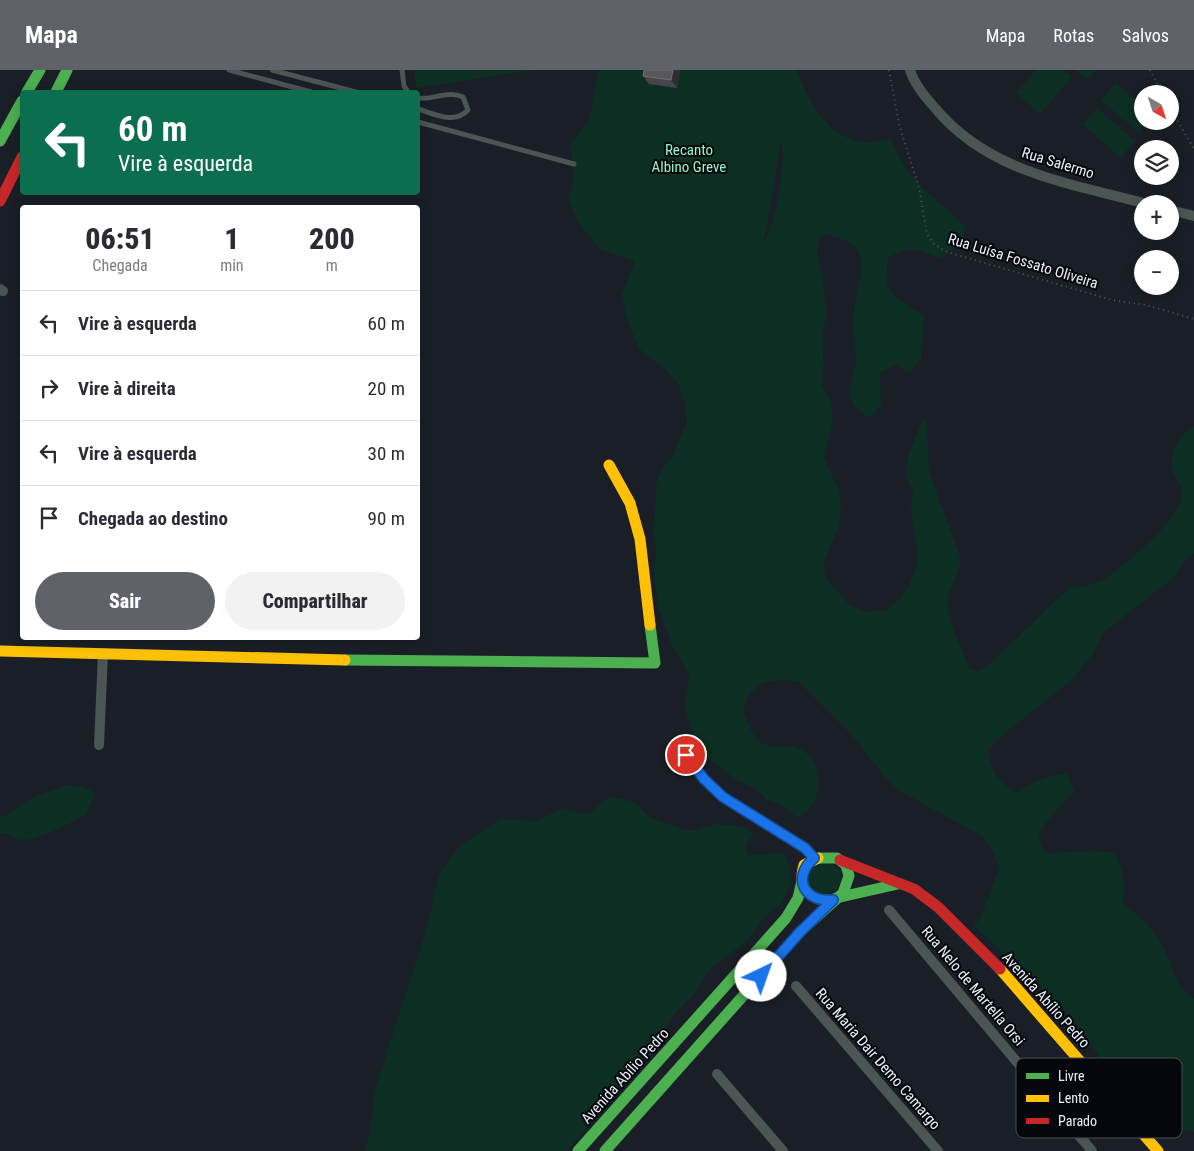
<!DOCTYPE html>
<html lang="pt">
<meta charset="utf-8">
<style>
:root{--surface:#fff;--page:#f2f2f3;--text:#2b2b33;--muted:#7c7c81;--line:#e1e1e2;--accent:#60626a}
body{margin:0;font-family:"Roboto Condensed",sans-serif;background:var(--page);color:var(--text);height:100vh;display:flex;flex-direction:column;font-size:19px;white-space:nowrap}
*{box-sizing:border-box;margin:0}
p{font-size:16px;color:var(--muted)}
.icon{flex:none;width:28px;height:28px;fill:none;stroke:currentColor;stroke-width:2;stroke-linecap:round;stroke-linejoin:round}
.map{position:relative;flex:1;overflow:hidden}
.side{position:absolute;left:20px;top:135px;width:400px;height:435px;display:flex;flex-direction:column;background:var(--surface);border-radius:5px;box-shadow:0 2px 12px #0003}
.side>*{flex:none}
.banner{position:absolute;left:20px;top:20px;width:400px;height:105px;border-radius:5px;box-shadow:0 2px 12px #0003;background:#0b6e4f;color:#fff;overflow:hidden}
.needle{width:32px;rotate:141deg}
.buttons{position:absolute;left:1134px;top:15px;display:grid;gap:10px}
.buttons a{display:grid;place-items:center;width:45px;height:45px;border-radius:50%;background:var(--surface);box-shadow:0 2px 12px #0003;font-size:25px}
.pin{position:absolute;display:grid;place-items:center;width:42px;height:42px;color:#fff;margin:-21px;border:2px solid #fff;border-radius:50%;box-shadow:0 1px 5px #0007}
.me{position:absolute;width:55px;margin:-28px;rotate:42deg;stroke-linejoin:round;filter:drop-shadow(0 0 4px #0008)}
.turn{display:flex;align-items:center;gap:18px;height:105px;padding:0 15px;font-size:22px}
.turn .icon{width:65px;height:65px;stroke-width:2.5}
.turn b{display:block;font-size:35px;line-height:42px}
.eta{display:flex;justify-content:space-evenly;align-items:center;height:85px;text-align:center}
.eta b{font-size:30px;font-weight:800;line-height:35px}
.cta{display:flex;gap:10px;margin-top:auto;padding:10px 15px}
.cta a{flex:1;height:58px;border-radius:30px;background:var(--accent);color:#fff;font-size:20px;font-weight:800;line-height:58px;text-align:center}
.cta a+a{background:var(--page);color:var(--text)}
ul{padding:0;list-style:none}
li{display:flex;align-items:center;gap:15px;height:65px;padding:0 15px;border-top:1px solid var(--line)}
li div{flex:1}
li b{display:block;font-size:19px}
li em{font-style:normal}
header{display:flex;align-items:center;gap:30px;box-sizing:border-box;height:70px;padding:0 25px;background:var(--accent);color:#fff}
header strong{font-size:24px}
nav{display:flex;gap:28px;margin-inline-start:auto;font-size:18px}
.map>svg:first-child{display:block}
</style>
<header>
<strong>Mapa</strong>
<nav><a>Mapa</a><a>Rotas</a><a>Salvos</a></nav>
</header>
<div class="map">
<svg width="1194" height="1081" viewBox="0 0 1194 1081">
<rect width="100%" height="100%" fill="#1a1e26"/>
<g fill="#0d2e23" fill-rule="evenodd">
<polygon points="414,0 535,0 416,18"/>
<path d="M599 0H797C811 42 841 86 891 68 902 108 938 128 965 157L963 173 940 188C915 180 915 175 889 187 880 222 895 229 924 245L921 289 910 303 895 295 880 303 881 336 869 348C848 334 847 327 853 304 854 300 857 294 856 289 855 274 852 257 854 241 860 200 878 173 821 164L817 180 826 232V249L822 265 824 298 822 315 831 332 833 349 824 387 839 422 841 439 839 456 824 491 826 509 851 536 868 542 885 540 900 529 910 513 917 496V477L911 439 913 422 906 404 908 387 921 353 927 349 929 401 961 489C959 503 951 515 948 529 945 547 963 581 970 599L978 601 987 596 1069 518C1080 517 1092 515 1102 510 1121 499 1175 453 1180 432 1185 415 1174 409 1172 397 1170 381 1181 364 1194 356V483L1184 492 1173 508 1102 564 1095 581 1072 610 1000 667 988 681C991 704 998 710 1017 723 1033 711 1047 706 1067 703L1074 721 1049 749 1038 764 1045 783 1097 781 1114 783C1124 800 1125 813 1123 834 1138 844 1152 857 1161 873 1174 894 1170 913 1194 929V1062L1171 1056 1154 1046 1128 1015 1105 994 1067 943 973 855 980 849 999 799 993 781 982 766 898 720 885 707 851 664 799 612 782 610 764 612 750 623 743 640C747 651 752 667 762 673 777 681 786 674 796 677 821 686 824 715 812 736 809 741 802 745 797 748L784 736 767 730 753 717 737 711 693 675 691 657 685 639 689 605 671 573 658 536 654 501 656 484 654 466 656 414 662 398 674 384 687 351 685 333 679 315 667 301 638 278 625 242 622 224 635 191 600 180 577 151 569 128 573 113 574 97 570 75 589 51ZM781 71C787 95 776 151 764 173Z"/>
<polygon points="1036,0 1064,0 1072,7 1040,44 1016,23"/>
<polygon points="1076,0 1096,0 1087,10"/>
<polygon points="1116,13 1142,36 1142,51 1149,51 1139,63 1101,30"/>
<polygon points="1097,38 1135,71 1121,88 1083,55"/>
<path d="M66 715 84 717 95 723 86 745C70 753 39 770 23 770 14 770 9 762 0 764V745L4 747 34 727Z"/>
<path d="M614 727 634 732 651 748 685 760H695L715 754 743 756 754 764 745 776 748 784C760 787 771 781 784 784L788 791 791 813 782 833 767 844 748 870 710 899 695 923 672 947 662 967 649 986 567 1081H365L370 1062 376 1016 427 858 439 804 458 777 500 749 536 751 562 739 586 744 592 742 603 730Z"/>
<circle cx="825" cy="808" r="16"/>
</g>
<g fill="none" stroke-linecap="round" stroke-linejoin="round">
<g stroke="#4f5657" stroke-width="2" stroke-dasharray="1 4" stroke-linecap="butt">
<polyline points="889,0 899,54 919,118 927,164 934,174 947,182 1112,230 1146,235 1194,249"/>
<polyline points="1150,0 1162,24"/>
<polyline points="1170,38 1194,79"/>
</g>
<g stroke="#4a5554" stroke-width="5">
<polyline points="229,0 311,22"/>
<polyline points="272,0 356,22"/>
<polyline points="402,0 404,16 408,22"/>
<path d="M418 28C434 30 448 20 463 27L468 40C454 55 435 44 418 39"/>
<polyline points="418,52 574,94"/>
</g>
<g stroke="#4a5554" stroke-width="10">
<path d="M910 0C914 14 925 27 935 38 989 103 1070 113 1147 134"/>
<polyline points="1170,140 1194,146"/>
<polyline points="0,219 3,221"/>
<polyline points="99,675 103,583"/>
<polyline points="686,685 704,709 723,727 805,779 813,788"/>
<polyline points="889,840 1092,1081"/>
<polyline points="796,916 938,1081"/>
<polyline points="717,1004 783,1081"/>
</g>
<g stroke="#4caf50" stroke-width="11">
<polyline points="27,22 40,0"/>
<polyline points="56,22 67,0"/>
<polyline points="0,71 22,31"/>
<polyline points="345,590 655,593 650,555"/>
<polyline points="836,828 898,814"/>
<polyline points="578,1081 786,848 798,828 802,811"/>
<polyline points="605,1081 800,862 843,823 849,806 846,795 837,788 818,788"/>
</g>
<g stroke="#ffc107" stroke-width="11">
<polyline points="609,395 630,433 640,469 650,555"/>
<polyline points="0,581 345,590"/>
<path d="M818 788 804 795C797 818 810 832 833 830"/>
<polyline points="1000,899 1158,1081"/>
</g>
<g stroke="#c62828" stroke-width="11">
<polyline points="0,131 22,87"/>
<polyline points="840,790 914,819 938,837 1000,899"/>
</g>
</g>
<polygon fill="#464649" points="644,0 680,0 677,18 649,14 643,6"/>
<polygon fill="#2d2e33" points="673,0 680,0 677,18 671,10"/>
<polygon fill="#58585c" stroke="#6f7074" points="644,0 673,0 671,10 643,6"/>
<g fill="none" stroke-linecap="round" stroke-linejoin="round">
<g stroke="#114b97" stroke-width="12">
<path id="route" d="M686 685 704 709 723 727 805 778 814 788C791 808 805 833 833 830L800 862 761 906"/>
</g>
<use href="#route" stroke="#1a73e8" stroke-width="9"/>
</g>
<g text-anchor="middle" stroke-width="4" stroke-linejoin="round" paint-order="stroke">
<g font-size="15" fill="#93f7ca" stroke="#05070d">
<text x="689" y="85">Recanto<tspan x="689" dy="17">Albino Greve</tspan></text>
</g>
<g font-size="15" fill="#eaeff8" stroke="#05070d">
<text transform="translate(1058 93) rotate(17)" y="5">Rua Salermo</text>
<text transform="translate(1023 191) rotate(17)" y="5">Rua Luísa Fossato Oliveira</text>
<text transform="translate(973 916) rotate(50)" y="5">Rua Nelo de Martella Orsi</text>
<text transform="translate(1046 930) rotate(48)" y="5">Avenida Abílio Pedro</text>
<text transform="translate(878 989) rotate(49)" y="5">Rua Maria Dair Demo Camargo</text>
<text transform="translate(625 1006) rotate(-48)" y="5">Avenida Abílio Pedro</text>
</g>
</g>
<rect x="1016" y="988" width="166" height="80" rx="8" fill="#05070d" stroke="#4a4d54" stroke-width="1"/>
<rect x="1026" y="1003" width="23" height="6" fill="#4caf50"/>
<rect x="1026" y="1025" width="23" height="7" fill="#ffc107"/>
<rect x="1026" y="1048" width="23" height="6" fill="#c62828"/>
<g font-size="14" fill="#eaeff8">
<text x="1058" y="1011">Livre</text>
<text x="1058" y="1033">Lento</text>
<text x="1058" y="1056">Parado</text>
</g>
</svg>
<div class="buttons">
<a><svg class="needle" viewBox="-14 -14 28 28"><path d="M0-13l5 13h-10z" fill="#e53935"/><path d="M0 13l5-13h-10z" fill="#7c7c81"/></svg></a>
<a><svg class="icon" aria-label="layers" viewBox="0 0 24 24"><path d="M12 4l9 5-9 5-9-5zM3 14l9 5 9-5"/></svg></a>
<a>+</a>
<a>−</a>
</div>
<div class="pin" style="left:686px;top:685px;background:#d93025"><svg class="icon" aria-label="arrive" viewBox="0 0 24 24"><path d="M6 21V4h12l-3 4 3 4H6"/></svg></div>
<svg class="me" style="left:761px;top:906px" viewBox="-20 -20 40 40"><circle r="19" fill="#fff"/><path d="M0-13L10 11 0 6-10 11z" fill="#1a73e8"/></svg>
<div class="banner">
<div class="turn"><svg class="icon" aria-label="left" viewBox="0 0 24 24"><path d="M17 20v-9H6M10 6l-5 5 5 5"/></svg><div><b>60 m</b>Vire à esquerda</div></div>
</div>
<section class="side">
<div class="eta">
<div><b>06:51</b><p>Chegada</p></div>
<div><b>1</b><p>min</p></div>
<div><b>200</b><p>m</p></div>
</div>
<ul>
<li><svg class="icon" aria-label="left" viewBox="0 0 24 24"><path d="M17 20v-9H6M10 6l-5 5 5 5"/></svg><div><b>Vire à esquerda</b></div><em>60 m</em></li>
<li><svg class="icon" aria-label="right" viewBox="0 0 24 24"><path d="M7 20v-9h11M14 6l5 5-5 5"/></svg><div><b>Vire à direita</b></div><em>20 m</em></li>
<li><svg class="icon" aria-label="left" viewBox="0 0 24 24"><path d="M17 20v-9H6M10 6l-5 5 5 5"/></svg><div><b>Vire à esquerda</b></div><em>30 m</em></li>
<li><svg class="icon" aria-label="arrive" viewBox="0 0 24 24"><path d="M6 21V4h12l-3 4 3 4H6"/></svg><div><b>Chegada ao destino</b></div><em>90 m</em></li>
</ul>
<div class="cta"><a>Sair</a><a>Compartilhar</a></div>
</section>
</div>
